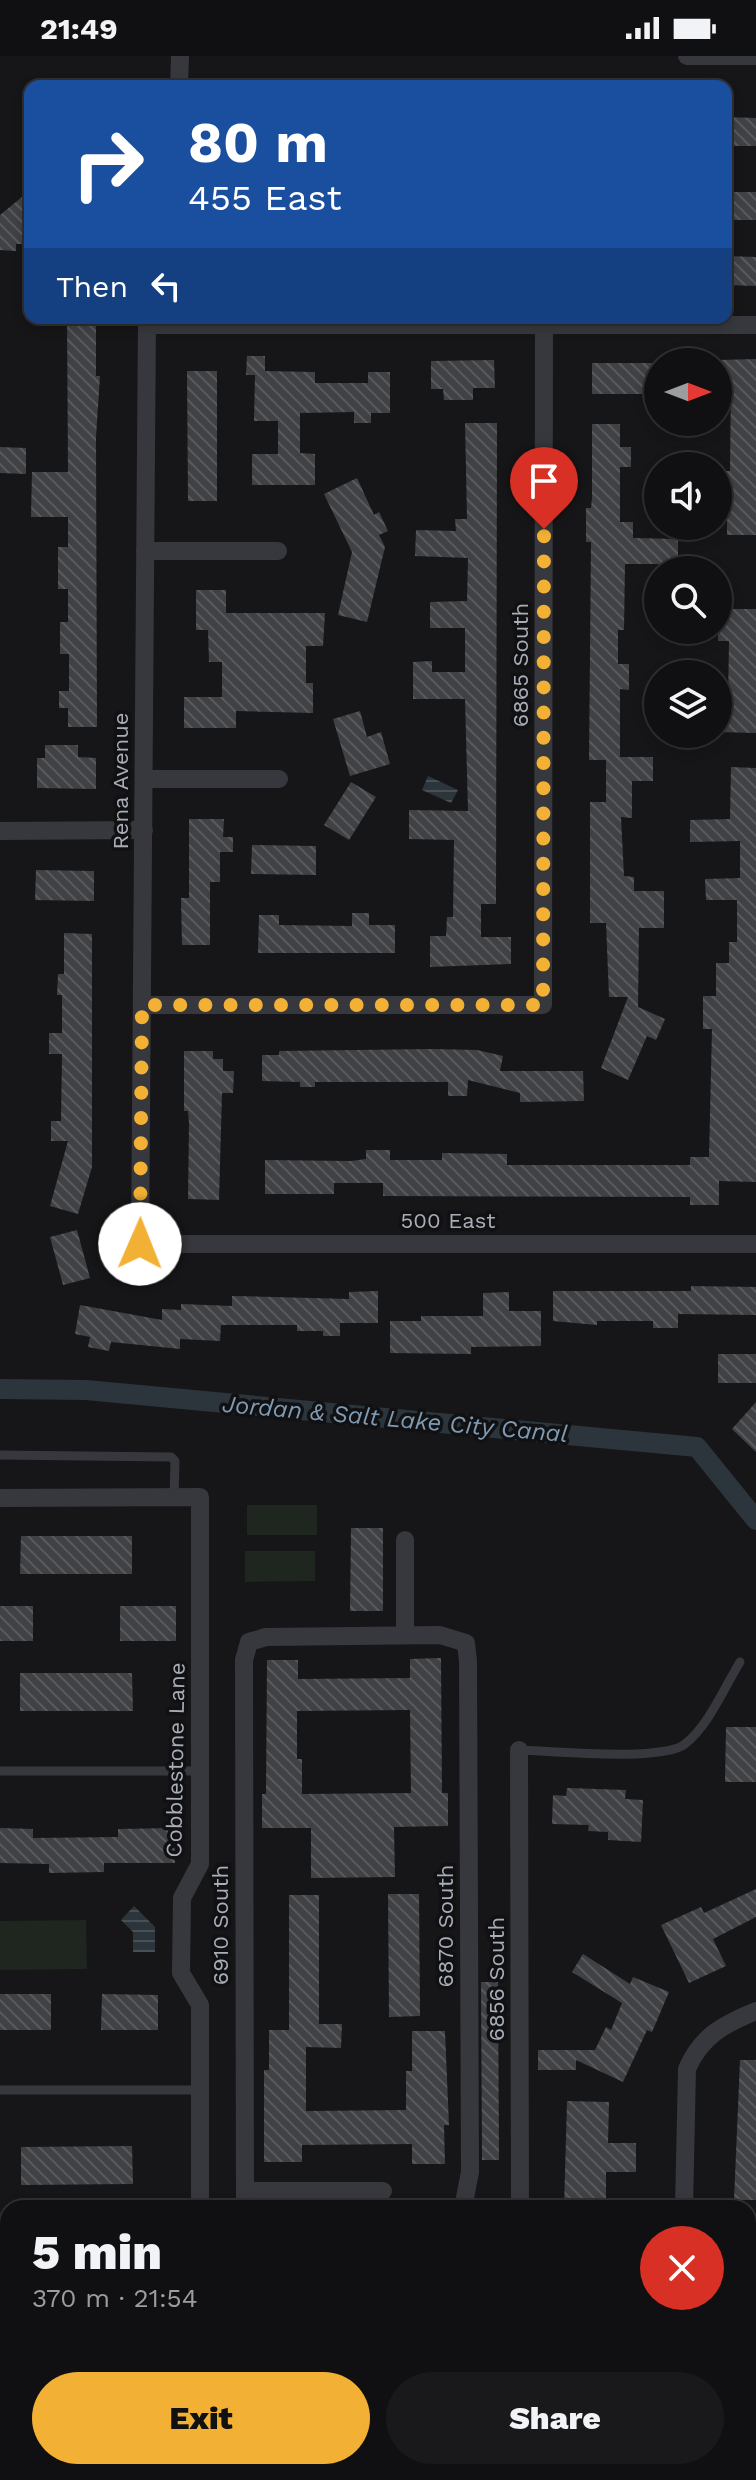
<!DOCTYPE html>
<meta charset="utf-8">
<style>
:root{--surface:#101012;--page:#19191b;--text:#f1f3f6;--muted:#9c9d9f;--line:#303032;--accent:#f2b134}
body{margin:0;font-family:"Work Sans",sans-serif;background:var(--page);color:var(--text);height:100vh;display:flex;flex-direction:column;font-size:30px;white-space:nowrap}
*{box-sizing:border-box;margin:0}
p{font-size:26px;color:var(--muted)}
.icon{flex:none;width:44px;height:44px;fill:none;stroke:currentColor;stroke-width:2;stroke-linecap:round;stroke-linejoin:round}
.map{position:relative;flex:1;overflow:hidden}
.sheet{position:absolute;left:0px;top:2144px;width:756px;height:280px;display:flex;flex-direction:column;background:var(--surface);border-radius:24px 24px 0 0;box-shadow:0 4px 12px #0003,0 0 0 2px var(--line)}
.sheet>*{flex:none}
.top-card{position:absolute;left:24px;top:24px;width:708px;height:244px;border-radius:16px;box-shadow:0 4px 12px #0003,0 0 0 2px var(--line);background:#1a4fa0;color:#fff;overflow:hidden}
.needle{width:52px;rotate:90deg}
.tools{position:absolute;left:644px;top:292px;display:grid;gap:16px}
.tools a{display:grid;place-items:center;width:88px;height:88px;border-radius:50%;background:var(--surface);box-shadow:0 4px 12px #0003,0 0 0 2px var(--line);font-size:40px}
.pin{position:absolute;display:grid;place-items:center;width:68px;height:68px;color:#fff;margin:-82px -34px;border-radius:50% 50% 50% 0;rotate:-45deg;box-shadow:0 0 8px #0007}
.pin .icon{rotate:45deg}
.me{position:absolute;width:88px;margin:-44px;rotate:1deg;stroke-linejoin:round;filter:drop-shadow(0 0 6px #0008)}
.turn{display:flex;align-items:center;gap:28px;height:168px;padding:0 32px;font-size:36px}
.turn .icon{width:104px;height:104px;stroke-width:2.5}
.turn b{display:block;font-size:56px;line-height:68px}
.then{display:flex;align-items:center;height:76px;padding:0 32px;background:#0003;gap:16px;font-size:30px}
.round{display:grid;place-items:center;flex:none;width:84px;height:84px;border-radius:42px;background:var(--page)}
.summary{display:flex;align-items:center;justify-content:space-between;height:136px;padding:0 32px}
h1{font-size:48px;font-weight:800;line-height:60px}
.button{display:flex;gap:16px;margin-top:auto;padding:16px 32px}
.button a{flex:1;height:92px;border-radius:48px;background:var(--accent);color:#111;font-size:32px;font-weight:800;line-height:92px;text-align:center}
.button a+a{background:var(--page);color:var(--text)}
.status{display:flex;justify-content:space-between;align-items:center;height:56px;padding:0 40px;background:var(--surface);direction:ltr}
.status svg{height:22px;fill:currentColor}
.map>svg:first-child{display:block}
</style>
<div class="status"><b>21:49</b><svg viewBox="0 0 49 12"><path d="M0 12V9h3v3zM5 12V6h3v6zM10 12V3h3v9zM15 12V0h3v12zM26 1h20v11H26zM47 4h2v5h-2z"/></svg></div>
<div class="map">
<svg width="756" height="2424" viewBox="0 0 756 2424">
<defs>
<pattern id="water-rules" width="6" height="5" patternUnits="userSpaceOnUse" patternTransform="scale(2)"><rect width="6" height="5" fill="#2c353c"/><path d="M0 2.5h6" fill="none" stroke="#485056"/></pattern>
<pattern id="building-back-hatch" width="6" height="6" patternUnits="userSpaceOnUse" patternTransform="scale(2)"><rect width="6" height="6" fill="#404145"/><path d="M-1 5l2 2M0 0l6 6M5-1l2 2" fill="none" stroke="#595a5e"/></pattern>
</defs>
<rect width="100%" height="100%" fill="#161618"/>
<g fill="#1e261f">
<rect x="247" y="1449" width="70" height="30"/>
<polygon points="245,1495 315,1495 315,1525 245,1526"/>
<polygon points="86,1864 87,1913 0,1914 0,1865"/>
</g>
<g fill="url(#water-rules)">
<polygon points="428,720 458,734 451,747 422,734"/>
<polygon points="134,1850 155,1871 155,1896 133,1896 133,1876 121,1864"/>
</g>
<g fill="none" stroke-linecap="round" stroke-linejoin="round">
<polyline stroke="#2c353c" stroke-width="20" points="0,1333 86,1334 697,1391 756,1464"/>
</g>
<g fill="url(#building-back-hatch)" fill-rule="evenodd">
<polygon points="726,61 756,62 756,90 726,90"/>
<polygon points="732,136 756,136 756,164 731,164"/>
<polygon points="22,141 30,151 30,188 16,188 16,195 0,194 0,159"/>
<polygon points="726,200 756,201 756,230 726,229"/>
<polygon points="67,262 96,262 96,320 100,320 96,381 97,671 68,671 68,652 59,652 59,635 69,635 69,598 60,598 60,566 68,566 68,533 58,533 58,491 68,491 68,461 31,461 32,416 68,416"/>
<polygon points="247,300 265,300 265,315 315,316 315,327 368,327 368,316 390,316 390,357 371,357 371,367 354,367 354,356 300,357 300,397 315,398 315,429 252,429 252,398 278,398 278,365 254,365 255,319 246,319"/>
<polygon points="756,303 756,479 727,479 727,453 721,453 721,415 730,415 731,325 718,326 718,304"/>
<polygon points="494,304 495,332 473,332 473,344 444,344 443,333 431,333 431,305"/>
<rect x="592" y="307" width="66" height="31"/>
<polygon points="187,315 217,315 217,445 188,445"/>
<polygon points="465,367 497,367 496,848 481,848 481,881 511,881 511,908 430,911 430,880 446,880 447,861 453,861 454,784 409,783 409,754 468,755 465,643 413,643 413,606 432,605 432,616 465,616 465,572 430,572 430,546 467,545 468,502 415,500 416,474 456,475 455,463 467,463"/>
<polygon points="592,368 620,368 620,391 631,391 631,411 620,411 620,466 633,466 633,482 678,483 678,508 625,508 624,574 618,574 618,608 629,608 629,634 620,633 620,701 653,701 653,725 632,725 632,762 621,761 624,820 634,821 634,835 664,835 664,872 639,872 638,951 665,963 656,984 647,980 628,1024 601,1012 628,941 609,941 606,867 590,867 590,746 606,746 606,704 589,704 591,486 586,486 586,452 591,452 592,442"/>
<polygon points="0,391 26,392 26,418 0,417"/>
<polygon points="357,422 374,459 379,456 388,475 379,479 385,491 367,566 338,559 352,496 324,438"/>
<polygon points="196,534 226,534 226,557 325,557 323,590 306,590 306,627 313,627 313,657 236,655 236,672 184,672 184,641 222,641 222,606 209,606 208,574 196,574"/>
<polygon points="718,553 756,553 756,677 718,676 718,645 728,645 729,585 718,585"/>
<polygon points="360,655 367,681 381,676 390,708 350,720 333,663"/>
<polygon points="45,689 78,689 78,701 96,702 96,733 37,732 37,702 45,702"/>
<polygon points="731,711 756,712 756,1126 719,1125 719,1149 690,1149 690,1141 383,1140 383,1127 334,1127 334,1138 265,1138 265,1104 351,1105 366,1103 366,1094 390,1094 390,1104 442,1104 442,1097 507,1098 507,1109 690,1109 690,1101 709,1101 712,973 703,973 703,940 716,940 716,907 729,907 729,886 737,886 737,844 706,844 705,823 740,822 740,785 690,786 690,764 730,763"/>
<polygon points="351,726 376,741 349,784 324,769"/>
<polygon points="189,763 224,763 223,781 233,781 233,796 220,796 220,826 210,826 210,889 182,889 181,842 189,842"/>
<polygon points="252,789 316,790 316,819 251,818"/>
<polygon points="36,814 94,815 94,845 35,844"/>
<polygon points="352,857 369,857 369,869 395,869 395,897 258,897 259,859 279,859 279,869 352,870"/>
<polygon points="64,877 92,878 92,1111 78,1158 50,1150 68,1085 51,1085 51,1065 61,1065 62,998 49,998 49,977 62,977 62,939 57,939 58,918 64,918"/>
<polygon points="432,993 477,994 503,1000 500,1015 583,1015 584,1045 520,1046 520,1037 468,1024 467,1040 448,1040 448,1026 315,1026 315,1031 300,1031 300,1026 262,1025 262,999 279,999 279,995"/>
<polygon points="184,995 213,995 213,1003 223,1003 223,1015 234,1015 233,1037 222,1037 219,1144 188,1143 189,1067 188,1055 184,1055"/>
<polygon points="77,1174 90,1222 63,1229 50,1181"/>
<polygon points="691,1230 756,1231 756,1259 678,1258 678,1272 653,1272 653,1265 597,1265 597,1269 553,1265 553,1235 691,1235"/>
<polygon points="378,1235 378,1267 340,1267 340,1280 323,1280 323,1275 297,1275 297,1269 221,1269 220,1285 180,1283 180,1293 111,1286 109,1295 88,1291 90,1281 75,1278 80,1249 162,1264 162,1253 181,1254 181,1248 232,1250 232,1240 349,1243 349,1236"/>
<polygon points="509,1236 509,1255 541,1255 541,1290 471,1291 471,1298 390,1297 390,1265 421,1265 421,1260 483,1260 483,1237"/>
<rect x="718" y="1298" width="38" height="29"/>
<polygon points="756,1346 756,1396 732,1373"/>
<polygon points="351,1472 383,1472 383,1555 350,1555"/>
<polygon points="21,1480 132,1480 132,1518 20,1518"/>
<rect x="0" y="1550" width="33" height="35"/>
<rect x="120" y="1550" width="56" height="35"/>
<path d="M441 1602 442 1737H448V1770L394 1771 395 1821 311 1822V1772H262V1738H266L267 1604H298V1623L410 1622V1603ZM410 1654 411 1737 302 1738V1703H297V1655Z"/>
<polygon points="20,1617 132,1617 133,1655 20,1655"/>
<polygon points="726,1671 756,1671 756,1726 725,1726"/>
<polygon points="567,1732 626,1734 625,1743 643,1744 641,1786 608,1784 608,1776 588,1775 589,1769 552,1768 553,1739 566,1740"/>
<polygon points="0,1772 33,1773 33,1782 118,1781 118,1773 174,1772 175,1807 104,1807 104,1816 49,1817 49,1808 0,1807"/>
<polygon points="756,1833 756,1861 713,1883 726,1910 689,1927 661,1869 701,1851 704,1857"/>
<polygon points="388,1838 419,1838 420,1960 389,1961"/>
<polygon points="289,1839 319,1839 319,1968 342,1968 341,1992 306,1991 306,2055 406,2054 406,2015 412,2015 412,1975 445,1975 449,2069 444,2069 445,2108 412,2108 412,2088 302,2089 302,2106 264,2106 264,2014 269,2014 269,1974 289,1974"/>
<polygon points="583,1898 630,1928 633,1921 669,1936 652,1976 647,1974 623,2026 576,2004 576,2014 538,2014 538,1994 595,1994 606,1971 611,1974 622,1947 572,1916"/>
<polygon points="481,1926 498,1926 499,2104 482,2104"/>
<rect x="0" y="1938" width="51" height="36"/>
<polygon points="102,1938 158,1939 158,1974 101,1974"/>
<polygon points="740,2004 756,2004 756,2144 734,2144"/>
<polygon points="567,2045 609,2046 608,2087 636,2087 636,2116 606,2116 606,2152 564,2152"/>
<polygon points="132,2090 133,2128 21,2129 21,2091"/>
</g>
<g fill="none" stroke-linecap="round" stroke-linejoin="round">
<g stroke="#37383d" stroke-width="9">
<polyline points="0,1399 171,1401 175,1405 174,1441"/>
<path d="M519 1694C552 1695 663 1706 685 1688 709 1669 724 1632 740 1606"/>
<polyline points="0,1715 200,1715"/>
<polyline points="0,2034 200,2034"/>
</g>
<g stroke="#37383d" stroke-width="18">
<polyline points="687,0 756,0"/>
<polyline points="179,30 180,0"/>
<polyline points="147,262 140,1188 756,1188"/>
<polyline points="147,269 756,269"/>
<polyline points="145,495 278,495"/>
<polyline points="144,723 279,723"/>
<polyline points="0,775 144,774"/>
<polyline points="142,949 543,949 544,269"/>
<polyline points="0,1442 200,1441 200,1808 182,1842 181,1917 200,1949 200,2152"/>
<polyline points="405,1484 405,1579"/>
<polyline points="519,1694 520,2152"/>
<polyline points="245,2135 383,2135"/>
<polyline points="245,2152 244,1604 249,1586 266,1581 440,1579 466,1587 468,1605 470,2116 463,2152"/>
<path d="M684 2152 687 2013C701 1980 724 1968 756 1955"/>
<polyline points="0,2304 8,2304"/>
<polyline points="63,2416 63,2424"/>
<polyline points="373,2416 373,2424"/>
<polyline points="520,2416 520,2424"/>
<polyline points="686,2416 686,2424"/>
<polyline points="93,2424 93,2416"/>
</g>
</g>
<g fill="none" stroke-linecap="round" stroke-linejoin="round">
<polyline stroke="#f2b134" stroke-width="14" stroke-dasharray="0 25.2" points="140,1188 142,949 543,949 544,473"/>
</g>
<g text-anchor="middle" stroke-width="7" stroke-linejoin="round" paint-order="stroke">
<g font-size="22" fill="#a8adb8" stroke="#111113">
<text transform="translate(520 609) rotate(-90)" y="8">6865 South</text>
<text transform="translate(120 725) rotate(-90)" y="8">Rena Avenue</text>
<text x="448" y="1172">500 East</text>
<text transform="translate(175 1704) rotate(-89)" y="8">Cobblestone Lane</text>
<text transform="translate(220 1869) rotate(-90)" y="8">6910 South</text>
<text transform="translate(445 1870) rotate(-90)" y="8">6870 South</text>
<text transform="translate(496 1923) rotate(-90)" y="8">6856 South</text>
</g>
<g font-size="24" font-style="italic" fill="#7f9bb3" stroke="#111113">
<text transform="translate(395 1363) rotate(5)" y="8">Jordan &amp; Salt Lake City Canal</text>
</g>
</g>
</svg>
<div class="tools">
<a><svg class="needle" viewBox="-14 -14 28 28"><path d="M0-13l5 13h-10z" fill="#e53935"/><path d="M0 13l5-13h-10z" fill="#9c9d9f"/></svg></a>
<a><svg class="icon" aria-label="sound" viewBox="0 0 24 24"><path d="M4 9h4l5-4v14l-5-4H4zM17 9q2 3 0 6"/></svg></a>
<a><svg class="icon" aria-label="search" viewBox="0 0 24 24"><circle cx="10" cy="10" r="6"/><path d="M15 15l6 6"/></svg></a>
<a><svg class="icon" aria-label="layers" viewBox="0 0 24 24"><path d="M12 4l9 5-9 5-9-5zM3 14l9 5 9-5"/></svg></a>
</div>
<div class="pin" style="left:544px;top:473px;background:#d93025"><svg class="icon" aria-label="arrive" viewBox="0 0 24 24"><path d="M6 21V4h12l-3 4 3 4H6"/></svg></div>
<svg class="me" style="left:140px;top:1188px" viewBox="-20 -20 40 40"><circle r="19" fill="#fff"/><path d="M0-13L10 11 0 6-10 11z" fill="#f2b134"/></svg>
<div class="top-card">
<div class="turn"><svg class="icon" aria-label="right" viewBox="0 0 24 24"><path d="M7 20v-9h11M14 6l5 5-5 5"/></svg><div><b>80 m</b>455 East</div></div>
<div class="then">Then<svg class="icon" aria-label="left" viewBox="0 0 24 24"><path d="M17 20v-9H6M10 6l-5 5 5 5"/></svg></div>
</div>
<section class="sheet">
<div class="summary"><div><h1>5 min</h1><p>370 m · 21:54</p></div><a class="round" style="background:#d93025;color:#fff"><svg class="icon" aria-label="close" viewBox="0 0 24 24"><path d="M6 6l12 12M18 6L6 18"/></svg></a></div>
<div class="button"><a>Exit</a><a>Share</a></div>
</section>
</div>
